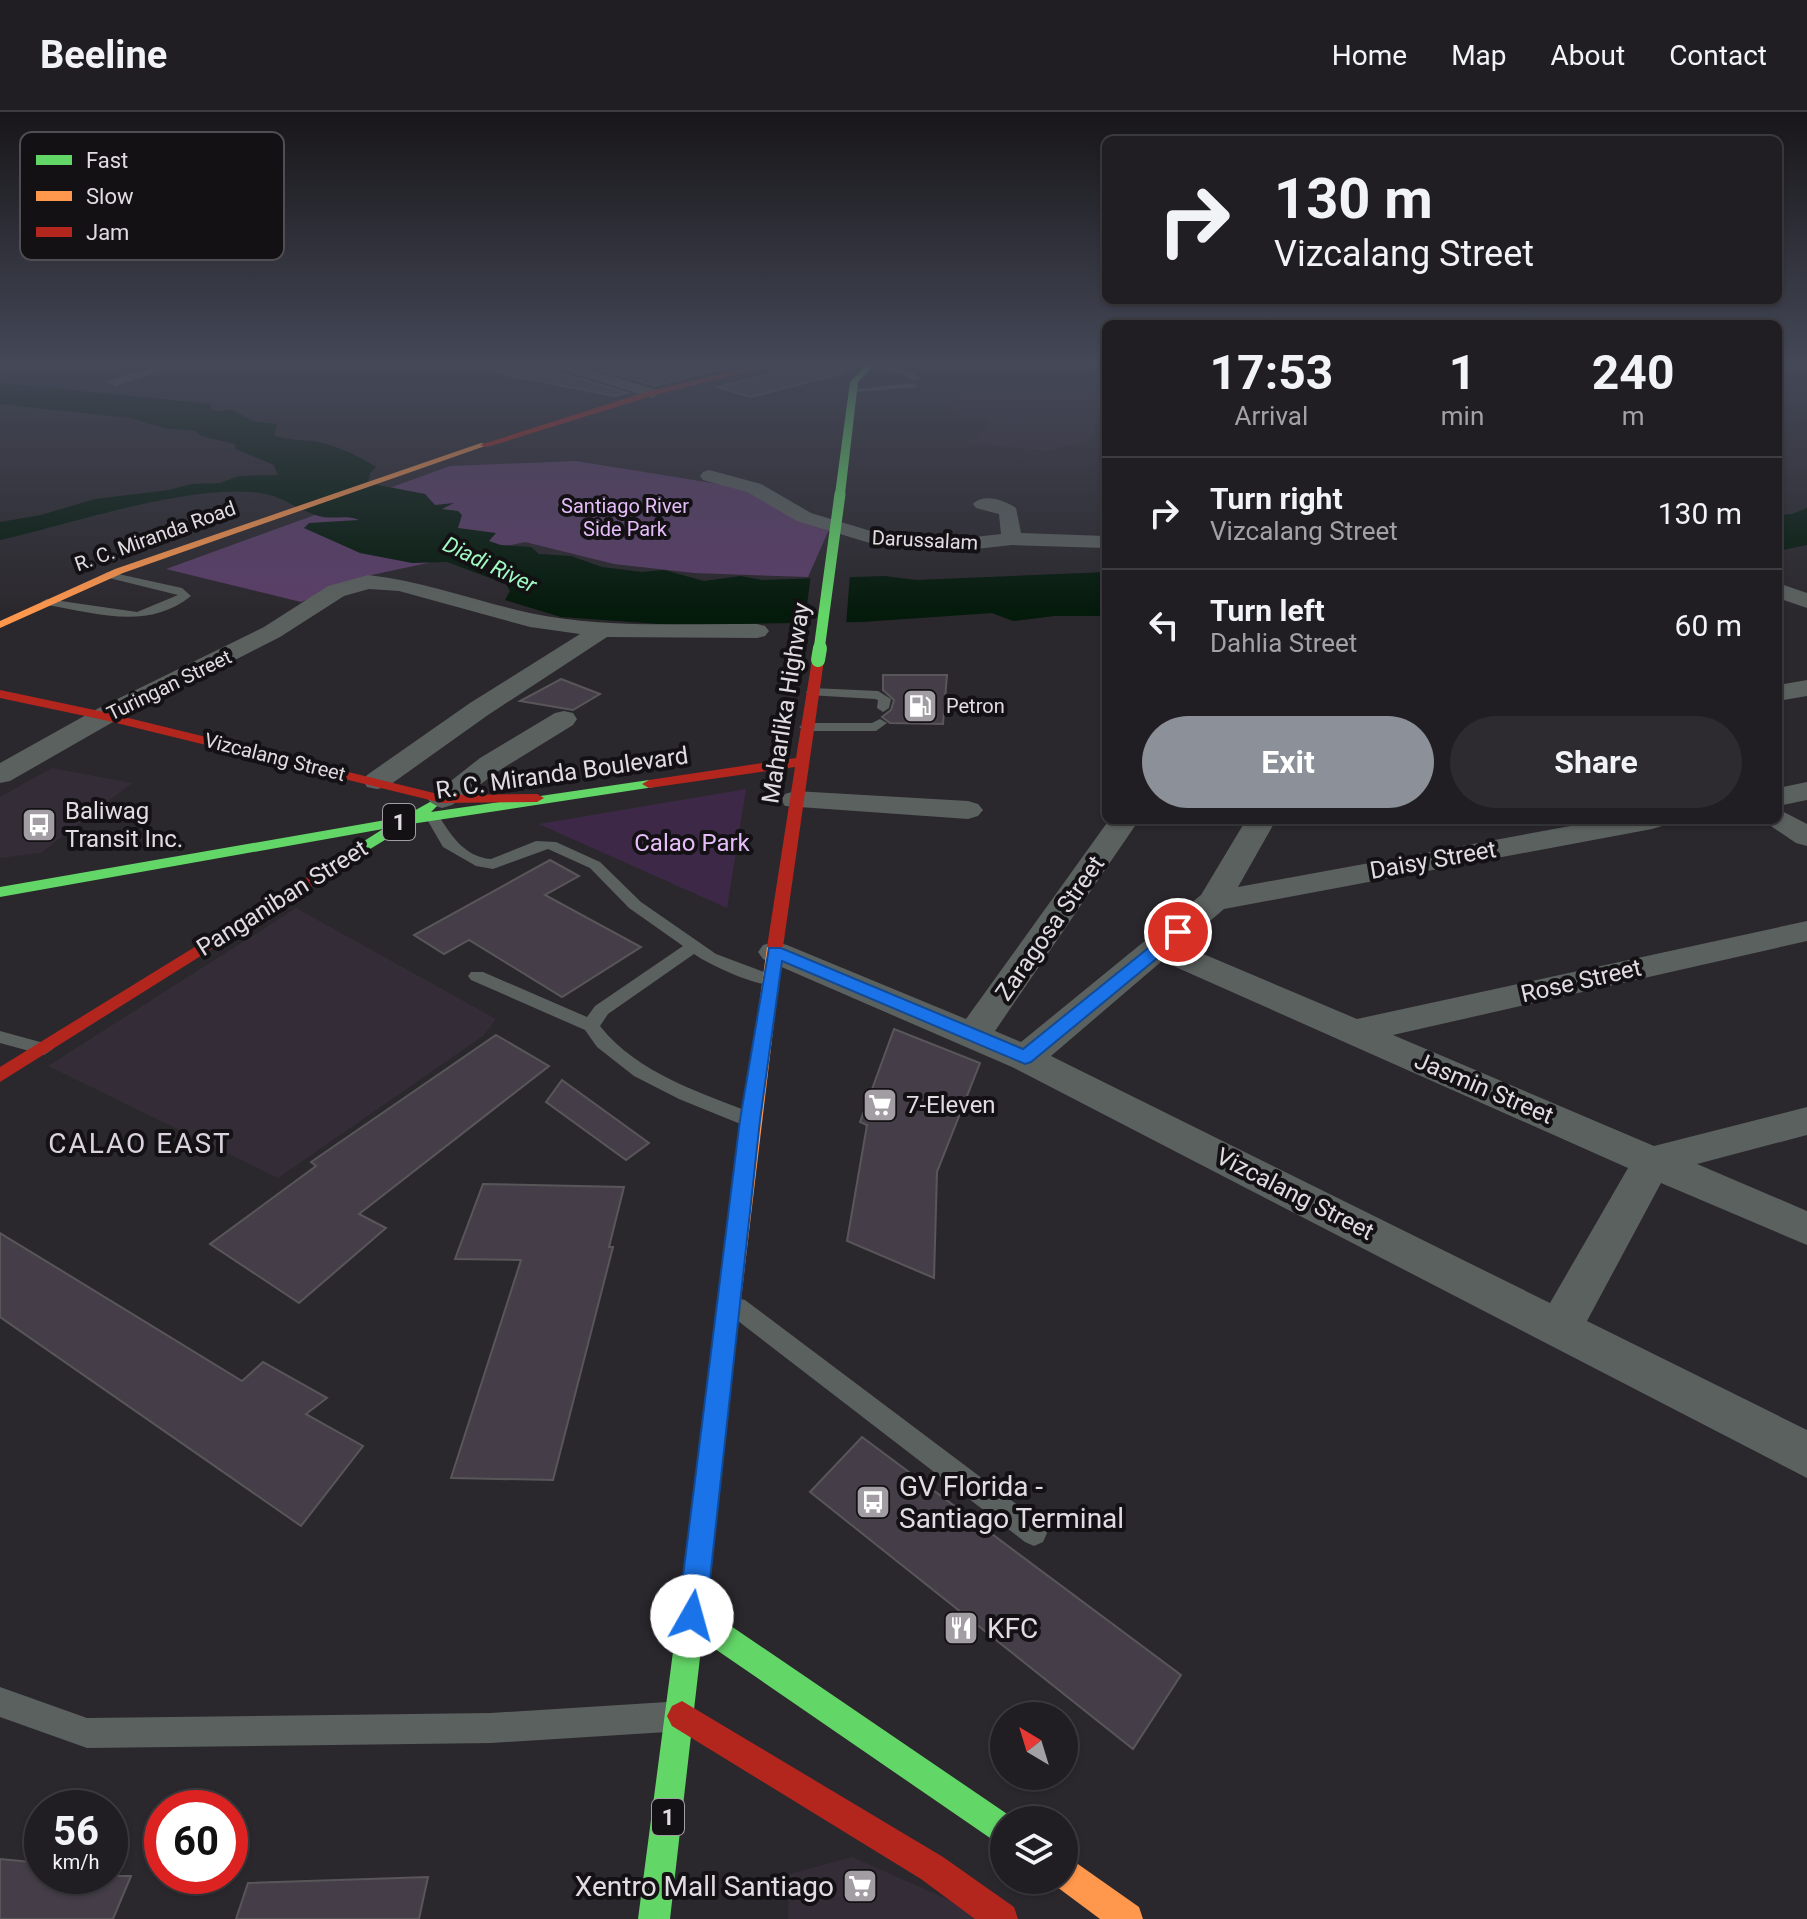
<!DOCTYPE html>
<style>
:root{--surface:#201e22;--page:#2d2b2f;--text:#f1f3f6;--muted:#a2a2a5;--line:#3d3c40;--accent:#8c9099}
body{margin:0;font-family:Roboto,sans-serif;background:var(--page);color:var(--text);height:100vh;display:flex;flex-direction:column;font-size:30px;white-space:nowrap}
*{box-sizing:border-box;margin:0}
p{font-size:26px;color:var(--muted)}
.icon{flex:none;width:44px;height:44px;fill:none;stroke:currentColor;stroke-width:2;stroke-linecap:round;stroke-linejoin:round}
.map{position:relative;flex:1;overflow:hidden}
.panel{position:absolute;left:1102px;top:208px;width:680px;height:504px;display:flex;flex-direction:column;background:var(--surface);border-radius:12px;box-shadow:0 2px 6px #0004,0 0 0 2px var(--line)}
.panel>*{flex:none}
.guide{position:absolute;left:1102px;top:24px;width:680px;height:168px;border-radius:12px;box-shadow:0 2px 6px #0004,0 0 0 2px var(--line);background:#201e22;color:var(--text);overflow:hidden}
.needle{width:52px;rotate:322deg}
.controls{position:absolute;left:990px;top:1590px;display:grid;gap:16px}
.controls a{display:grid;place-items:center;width:88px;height:88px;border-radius:50%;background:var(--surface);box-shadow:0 2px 6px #0004,0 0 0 2px var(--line);font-size:40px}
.speed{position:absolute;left:24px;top:1678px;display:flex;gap:16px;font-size:40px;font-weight:700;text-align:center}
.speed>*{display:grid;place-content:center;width:104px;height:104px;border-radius:50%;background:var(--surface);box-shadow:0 2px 6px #0004,0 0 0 2px var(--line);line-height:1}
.speed small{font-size:20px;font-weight:400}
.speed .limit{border:12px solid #d22;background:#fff;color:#111}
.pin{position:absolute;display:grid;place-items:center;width:68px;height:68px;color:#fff;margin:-34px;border:4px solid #fff;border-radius:50%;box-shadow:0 2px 8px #0007}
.me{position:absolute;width:88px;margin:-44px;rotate:7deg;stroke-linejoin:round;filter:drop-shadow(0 0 6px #0008)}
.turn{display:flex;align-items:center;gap:28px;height:168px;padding:0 40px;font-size:36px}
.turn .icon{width:104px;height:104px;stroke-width:2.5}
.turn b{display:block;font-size:56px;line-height:68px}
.eta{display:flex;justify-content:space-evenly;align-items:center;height:136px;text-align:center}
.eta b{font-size:48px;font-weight:700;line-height:56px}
.button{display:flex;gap:16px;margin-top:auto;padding:16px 40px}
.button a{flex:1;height:92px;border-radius:48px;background:var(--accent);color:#fff;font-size:32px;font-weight:700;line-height:92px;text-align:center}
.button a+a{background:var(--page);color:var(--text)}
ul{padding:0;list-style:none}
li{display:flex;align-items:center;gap:24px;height:112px;padding:0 40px;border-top:2px solid var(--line)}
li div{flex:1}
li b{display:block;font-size:30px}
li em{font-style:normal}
header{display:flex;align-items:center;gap:48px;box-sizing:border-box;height:112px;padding:0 40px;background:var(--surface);border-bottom:2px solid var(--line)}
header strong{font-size:38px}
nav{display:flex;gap:44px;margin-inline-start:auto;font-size:28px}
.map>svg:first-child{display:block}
</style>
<header>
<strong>Beeline</strong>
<nav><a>Home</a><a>Map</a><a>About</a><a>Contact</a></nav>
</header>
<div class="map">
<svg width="1807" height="1807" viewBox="0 0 1807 1807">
<rect width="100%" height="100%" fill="#2b282d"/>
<g fill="#342c37">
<polygon points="966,274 1106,282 1106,301 1088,328 1048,339 967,331 984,318 989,309 958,306 962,300 949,299"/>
<polygon points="52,656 132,671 41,741 0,746 0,685"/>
<polygon points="296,796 496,907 483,924 278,1066 48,954"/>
<polygon points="852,1745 992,1807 788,1807 790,1762"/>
</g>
<polygon fill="#3d2947" points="746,677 727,796 539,712"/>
<polygon fill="#5b3e68" points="576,349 762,379 831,413 808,465 694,461 614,452 525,430 367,464 301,490 166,457 450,354"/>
<g fill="#041a0b">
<path d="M0 271 212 292 210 296 215 299 233 298 252 309 277 312 274 324C288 328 298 328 312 329 328 330 362 345 376 355L370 361 368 371 425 382 435 393 454 391 442 397 458 399 462 403 458 416 496 421 489 429 501 433 531 435 539 442 571 444 602 455 642 460 664 458 704 469 741 464 762 468 885 464 916 468 1106 460V504H1054L1013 509 992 501 862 510 674 513 561 505 505 488 510 479 506 472 447 450 412 451 360 441 304 416 309 411 359 408C347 403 335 407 323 405 303 401 285 386 266 382 195 369 72 412 0 428V410L41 403 95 387 169 378 191 372 220 371 239 364 278 363 274 353 236 337 235 332 201 324 196 319 164 316 130 306 0 292Z"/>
<polygon points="1807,396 1807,433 1778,439 1778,403 1792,402"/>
</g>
<polygon fill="#2b282d" points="850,462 846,514 804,515 811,463"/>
<g fill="#453e49" stroke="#59565a" stroke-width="2">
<polygon points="499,248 553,248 548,251 552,258 627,281 615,284 497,261"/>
<polygon points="567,248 617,248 748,250 655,274"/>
<polygon points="799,251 844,252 845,261 750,285 718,275 795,255"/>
<polygon points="883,563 947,563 943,612 890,611 882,605 891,598 894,588 883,578"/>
<polygon points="561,567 600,582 573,598 520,589"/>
<polygon points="550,748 579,764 545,783 641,835 562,885 469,828 444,842 414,823"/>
<polygon points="894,917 980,951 937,1060 934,1166 847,1129 867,1013 860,1010"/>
<polygon points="496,923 549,954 359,1102 386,1116 299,1191 210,1132 316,1054 311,1050"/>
<polygon points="562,968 649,1031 626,1048 546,990"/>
<polygon points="483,1072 624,1075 609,1135 613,1135 553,1368 451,1366 521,1148 455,1147"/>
<polygon points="0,1121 242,1269 263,1250 327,1286 306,1302 363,1334 301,1414 0,1205"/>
<polygon points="862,1325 1181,1563 1133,1637 810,1380"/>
<polygon points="0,1747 42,1751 42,1764 131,1764 113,1807 0,1807"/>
<polygon points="428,1765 419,1807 236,1807 248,1771"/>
</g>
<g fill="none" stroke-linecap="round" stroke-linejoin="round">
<g fill="#5b615e" fill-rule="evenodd">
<polygon points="869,250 913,260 920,267 913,269 907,264 866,254"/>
<polygon points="915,271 918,275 853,280 849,278"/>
<path d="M109 460 182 476 191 484C147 519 97 501 47 493L41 490 47 487 137 500 178 483 105 465V461Z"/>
<polygon points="812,576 878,579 891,587 889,596 883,600 877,596 878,588 875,587 808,583 806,580"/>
<polygon points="880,607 887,611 876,619 806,619 799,615 806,611 872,611"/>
<path d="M432 700 437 701C450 722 464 745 491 747L536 729 556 730 600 750 641 790 716 842 777 865 780 869 777 873C761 877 708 852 694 842L608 902 600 914C638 962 702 981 757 1003L760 1008 757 1013H743L679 987 634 964 597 935 585 918 471 868 468 864 471 860H483L587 905 595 894 683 834 629 796 590 756 548 737 493 757 476 754 443 735 425 704Z"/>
<polygon points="0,919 51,933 53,937 44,943 0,931"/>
<polygon points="737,1186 745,1188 1043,1412 1047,1421 1043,1430 1034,1434 1025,1430 729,1202 726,1195 729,1188"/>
<polygon points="0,1575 87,1606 491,1601 667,1590 677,1595 682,1605 677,1615 667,1620 491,1631 87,1636 0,1605"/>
</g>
<g fill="#5b615e" fill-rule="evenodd">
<polygon points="174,248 195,248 115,274 107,269"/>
<polygon points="558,248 658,278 660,281 652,286 553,255 551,252"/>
<path d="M709 358 761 372 811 401 884 423 966 426 1001 422 999 402 976 396 973 392C984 381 1004 388 1016 396L1021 421 1106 424V436L1012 433 966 438 883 435 797 409 747 380 703 368 700 364 703 360Z"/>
<path d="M368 463C424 469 475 489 530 501 604 517 682 511 757 512L765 514 769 519 765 524 757 526 607 525 488 603 387 675 377 677 367 675 363 669 367 663 470 591 580 522 530 515 399 479 369 477 344 484 280 525 113 610 10 669 0 671V651L95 598 264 515 328 474Z"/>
<polygon points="1778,471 1807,481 1807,496 1778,486"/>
<polygon points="1807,568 1807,584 1778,589 1778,573"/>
<polygon points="564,599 573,601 577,607 573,613 500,658 452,693 442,696 432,693 428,687 480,646 555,601"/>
<polygon points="1807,670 1807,688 1778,694 1778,676"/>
<polygon points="795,679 968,689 978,692 983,698 978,704 968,707 785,694 781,688 785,682"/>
<polygon points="1778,697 1807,712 1807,734 1796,731 1768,712 1765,708 1778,708"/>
<path d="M1109 708H1139L995 919 1021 930 1201 783 1246 708H1276L1238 775 1603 708H1667L1662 714 1652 717 1224 797 1182 833 1357 907 1807 809V829L1393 923 1654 1034 1807 995V1023L1697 1052 1807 1099V1133L1661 1071 1587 1209 1807 1318V1366L1012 955 763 847 758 840 763 833 775 830 787 833 966 907ZM1162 849 1628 1056 1550 1191 1051 944Z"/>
</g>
<g fill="#63d668" fill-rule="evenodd">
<polygon points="871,248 879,248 858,270 845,382 840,385 835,382 850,270"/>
<polygon points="649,668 654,669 654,675 411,712 339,756 334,754 331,751 334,748 383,717 0,785 0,775 403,705 430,690 437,694 431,700"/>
<polygon points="728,1195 736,1197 739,1204 706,1497 1016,1708 1004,1708 1004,1733 993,1728 702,1528 670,1807 638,1807 717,1204 720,1197"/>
</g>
<g fill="#ff974d" fill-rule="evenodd">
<polygon points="481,331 488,333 123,461 0,516 0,509 115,457"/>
<polygon points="775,830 783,835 739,1204 736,1211 728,1213 720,1211 717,1204 767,835"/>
<polygon points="1064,1745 1075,1750 1139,1795 1143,1807 1100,1807 1053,1772 1051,1768 1064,1768"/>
</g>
<g fill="#b3261e" fill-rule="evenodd">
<polygon points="781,248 792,248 655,283 487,335 480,333 649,279"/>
<polygon points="818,544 824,548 783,835 775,840 767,835 795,655 649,676 642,672 649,668 796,646 812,548"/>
<polygon points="0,578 104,600 442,683 537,682 544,686 537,690 442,691 104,608 0,586"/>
<polygon points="339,746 344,748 347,751 344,754 0,970 0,955"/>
<polygon points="682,1589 943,1745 1014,1795 1018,1807 975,1807 921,1767 672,1614 667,1604 672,1594"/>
</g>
<polyline stroke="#63d668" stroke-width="11" points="819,538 840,382"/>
<polyline stroke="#63d668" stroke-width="14" points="818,548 820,536"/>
</g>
<linearGradient id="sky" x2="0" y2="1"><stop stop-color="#181619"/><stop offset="0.5" stop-color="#444857"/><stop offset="1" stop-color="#444857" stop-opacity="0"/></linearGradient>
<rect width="1807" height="501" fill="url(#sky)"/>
<polygon fill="#1a73e8" stroke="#114b97" stroke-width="2" points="1178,815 1187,820 1184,824 1031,950 1025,952 782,849 760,1008 706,1504 702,1514 692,1518 682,1514 678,1504 740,1008 769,836 781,836 1023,937 1172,817"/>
<defs>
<g id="fuel-square" transform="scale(1.8)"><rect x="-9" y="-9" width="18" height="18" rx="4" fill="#a19da2" stroke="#131114"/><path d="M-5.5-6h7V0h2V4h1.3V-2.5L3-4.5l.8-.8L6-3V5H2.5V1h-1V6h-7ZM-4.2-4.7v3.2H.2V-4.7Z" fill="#fff"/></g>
<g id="bus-square" transform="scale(1.8)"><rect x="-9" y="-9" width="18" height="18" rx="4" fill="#a19da2" stroke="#131114"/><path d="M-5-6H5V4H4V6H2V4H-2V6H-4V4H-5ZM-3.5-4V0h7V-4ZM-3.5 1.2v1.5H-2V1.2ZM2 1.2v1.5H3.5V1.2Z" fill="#fff"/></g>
<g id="supermarket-square" transform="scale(1.8)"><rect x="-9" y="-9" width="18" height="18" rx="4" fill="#a19da2" stroke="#131114"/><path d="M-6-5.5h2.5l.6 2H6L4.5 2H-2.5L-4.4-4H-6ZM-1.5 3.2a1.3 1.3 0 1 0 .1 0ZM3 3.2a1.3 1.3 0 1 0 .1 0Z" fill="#fff"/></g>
<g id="restaurant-square" transform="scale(1.8)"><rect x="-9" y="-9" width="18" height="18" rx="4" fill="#a19da2" stroke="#131114"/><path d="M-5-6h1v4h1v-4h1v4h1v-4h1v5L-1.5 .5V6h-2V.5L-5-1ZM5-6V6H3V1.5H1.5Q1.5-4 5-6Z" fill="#fff"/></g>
</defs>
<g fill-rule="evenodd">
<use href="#fuel-square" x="920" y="594"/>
<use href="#bus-square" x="39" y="713"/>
<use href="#supermarket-square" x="880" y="993"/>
<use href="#bus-square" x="873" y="1390"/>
<use href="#restaurant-square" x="961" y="1516"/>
<use href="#supermarket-square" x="860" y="1774"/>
</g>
<g text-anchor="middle" stroke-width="8" stroke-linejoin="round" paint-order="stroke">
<g font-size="20" fill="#e5bdf9" stroke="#131114">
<text x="625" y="401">Santiago River<tspan x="625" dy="23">Side Park</tspan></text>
</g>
<g font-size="20" fill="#e0dce1" stroke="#131114">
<text transform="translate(155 424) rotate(-20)" y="7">R. C. Miranda Road</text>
<text transform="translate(925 428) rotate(3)" y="7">Darussalam</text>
<text transform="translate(169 573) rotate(-26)" y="7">Turingan Street</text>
<text transform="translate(275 645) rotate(14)" y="7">Vizcalang Street</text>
</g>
<g font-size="20" fill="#e0dce1" stroke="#131114" text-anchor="start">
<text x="946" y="601">Petron</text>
</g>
<g font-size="22" font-style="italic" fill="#a0fac2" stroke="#131114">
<text transform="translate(490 452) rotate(26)" y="8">Diadi River</text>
</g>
<g fill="#131114" stroke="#a29fa4" stroke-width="2">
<rect x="383" y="692" width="32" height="36" rx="6"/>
<rect x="652" y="1687" width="32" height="36" rx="6"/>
</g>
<g font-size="22" font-weight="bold" fill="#e0dce1">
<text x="399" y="718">1</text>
<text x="668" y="1713">1</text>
</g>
<g font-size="24" fill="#e0dce1" stroke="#131114">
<text transform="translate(786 591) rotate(-81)" y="8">Maharlika Highway</text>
<text transform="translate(562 661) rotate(-8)" y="8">R. C. Miranda Boulevard</text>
<text transform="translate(1433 748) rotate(-10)" y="8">Daisy Street</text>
<text transform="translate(282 786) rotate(-32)" y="8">Panganiban Street</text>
<text transform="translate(1050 816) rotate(-55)" y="8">Zaragosa Street</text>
<text transform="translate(1581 869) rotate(-13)" y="8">Rose Street</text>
<text transform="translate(1484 976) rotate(23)" y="8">Jasmin Street</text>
<text transform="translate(1295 1082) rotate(27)" y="8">Vizcalang Street</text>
</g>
<g font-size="24" fill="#e0dce1" stroke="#131114" text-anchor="start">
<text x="65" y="707">Baliwag<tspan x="65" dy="28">Transit Inc.</tspan></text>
<text x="906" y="1001">7-Eleven</text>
</g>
<g font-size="24" fill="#e5bdf9" stroke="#131114">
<text x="692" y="739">Calao Park</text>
</g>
<g font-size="28" letter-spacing="2" fill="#dad3dd" stroke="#131114">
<text x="140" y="1041">CALAO EAST</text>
</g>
<g font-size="28" fill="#e0dce1" stroke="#131114" text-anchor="start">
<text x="899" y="1384">GV Florida -<tspan x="899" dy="32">Santiago Terminal</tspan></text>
<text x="987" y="1526">KFC</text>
<text x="834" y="1784" text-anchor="end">Xentro Mall Santiago</text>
</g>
</g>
<rect x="20" y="20" width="264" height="128" rx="12" fill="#131114" stroke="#504e52" stroke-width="2"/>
<rect x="36" y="43" width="36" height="10" fill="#63d668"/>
<rect x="36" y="79" width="36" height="10" fill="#ff974d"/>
<rect x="36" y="115" width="36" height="10" fill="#b3261e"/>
<g font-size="22" fill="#e0dce1">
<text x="86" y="56">Fast</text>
<text x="86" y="92">Slow</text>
<text x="86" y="128">Jam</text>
</g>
</svg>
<div class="controls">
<a><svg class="needle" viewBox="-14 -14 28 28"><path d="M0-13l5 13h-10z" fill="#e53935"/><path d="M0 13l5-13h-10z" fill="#a2a2a5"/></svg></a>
<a><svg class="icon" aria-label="layers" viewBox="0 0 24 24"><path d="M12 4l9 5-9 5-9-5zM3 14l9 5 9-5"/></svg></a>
</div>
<div class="speed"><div>56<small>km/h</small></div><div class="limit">60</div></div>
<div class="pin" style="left:1178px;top:820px;background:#d93025"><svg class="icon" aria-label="arrive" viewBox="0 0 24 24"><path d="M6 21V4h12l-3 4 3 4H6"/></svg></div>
<svg class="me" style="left:692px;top:1504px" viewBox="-20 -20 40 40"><circle r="19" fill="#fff"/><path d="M0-13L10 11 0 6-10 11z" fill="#1a73e8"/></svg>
<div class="guide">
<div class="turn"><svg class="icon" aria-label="right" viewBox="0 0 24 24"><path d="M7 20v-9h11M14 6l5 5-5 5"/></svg><div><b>130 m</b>Vizcalang Street</div></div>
</div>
<section class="panel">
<div class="eta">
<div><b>17:53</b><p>Arrival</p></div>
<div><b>1</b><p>min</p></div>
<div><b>240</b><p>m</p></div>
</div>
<ul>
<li><svg class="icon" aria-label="right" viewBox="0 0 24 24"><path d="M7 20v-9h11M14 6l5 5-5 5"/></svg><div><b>Turn right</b><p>Vizcalang Street</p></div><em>130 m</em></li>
<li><svg class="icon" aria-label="left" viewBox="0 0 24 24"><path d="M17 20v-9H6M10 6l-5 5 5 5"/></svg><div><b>Turn left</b><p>Dahlia Street</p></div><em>60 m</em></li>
</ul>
<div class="button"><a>Exit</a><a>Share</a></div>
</section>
</div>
